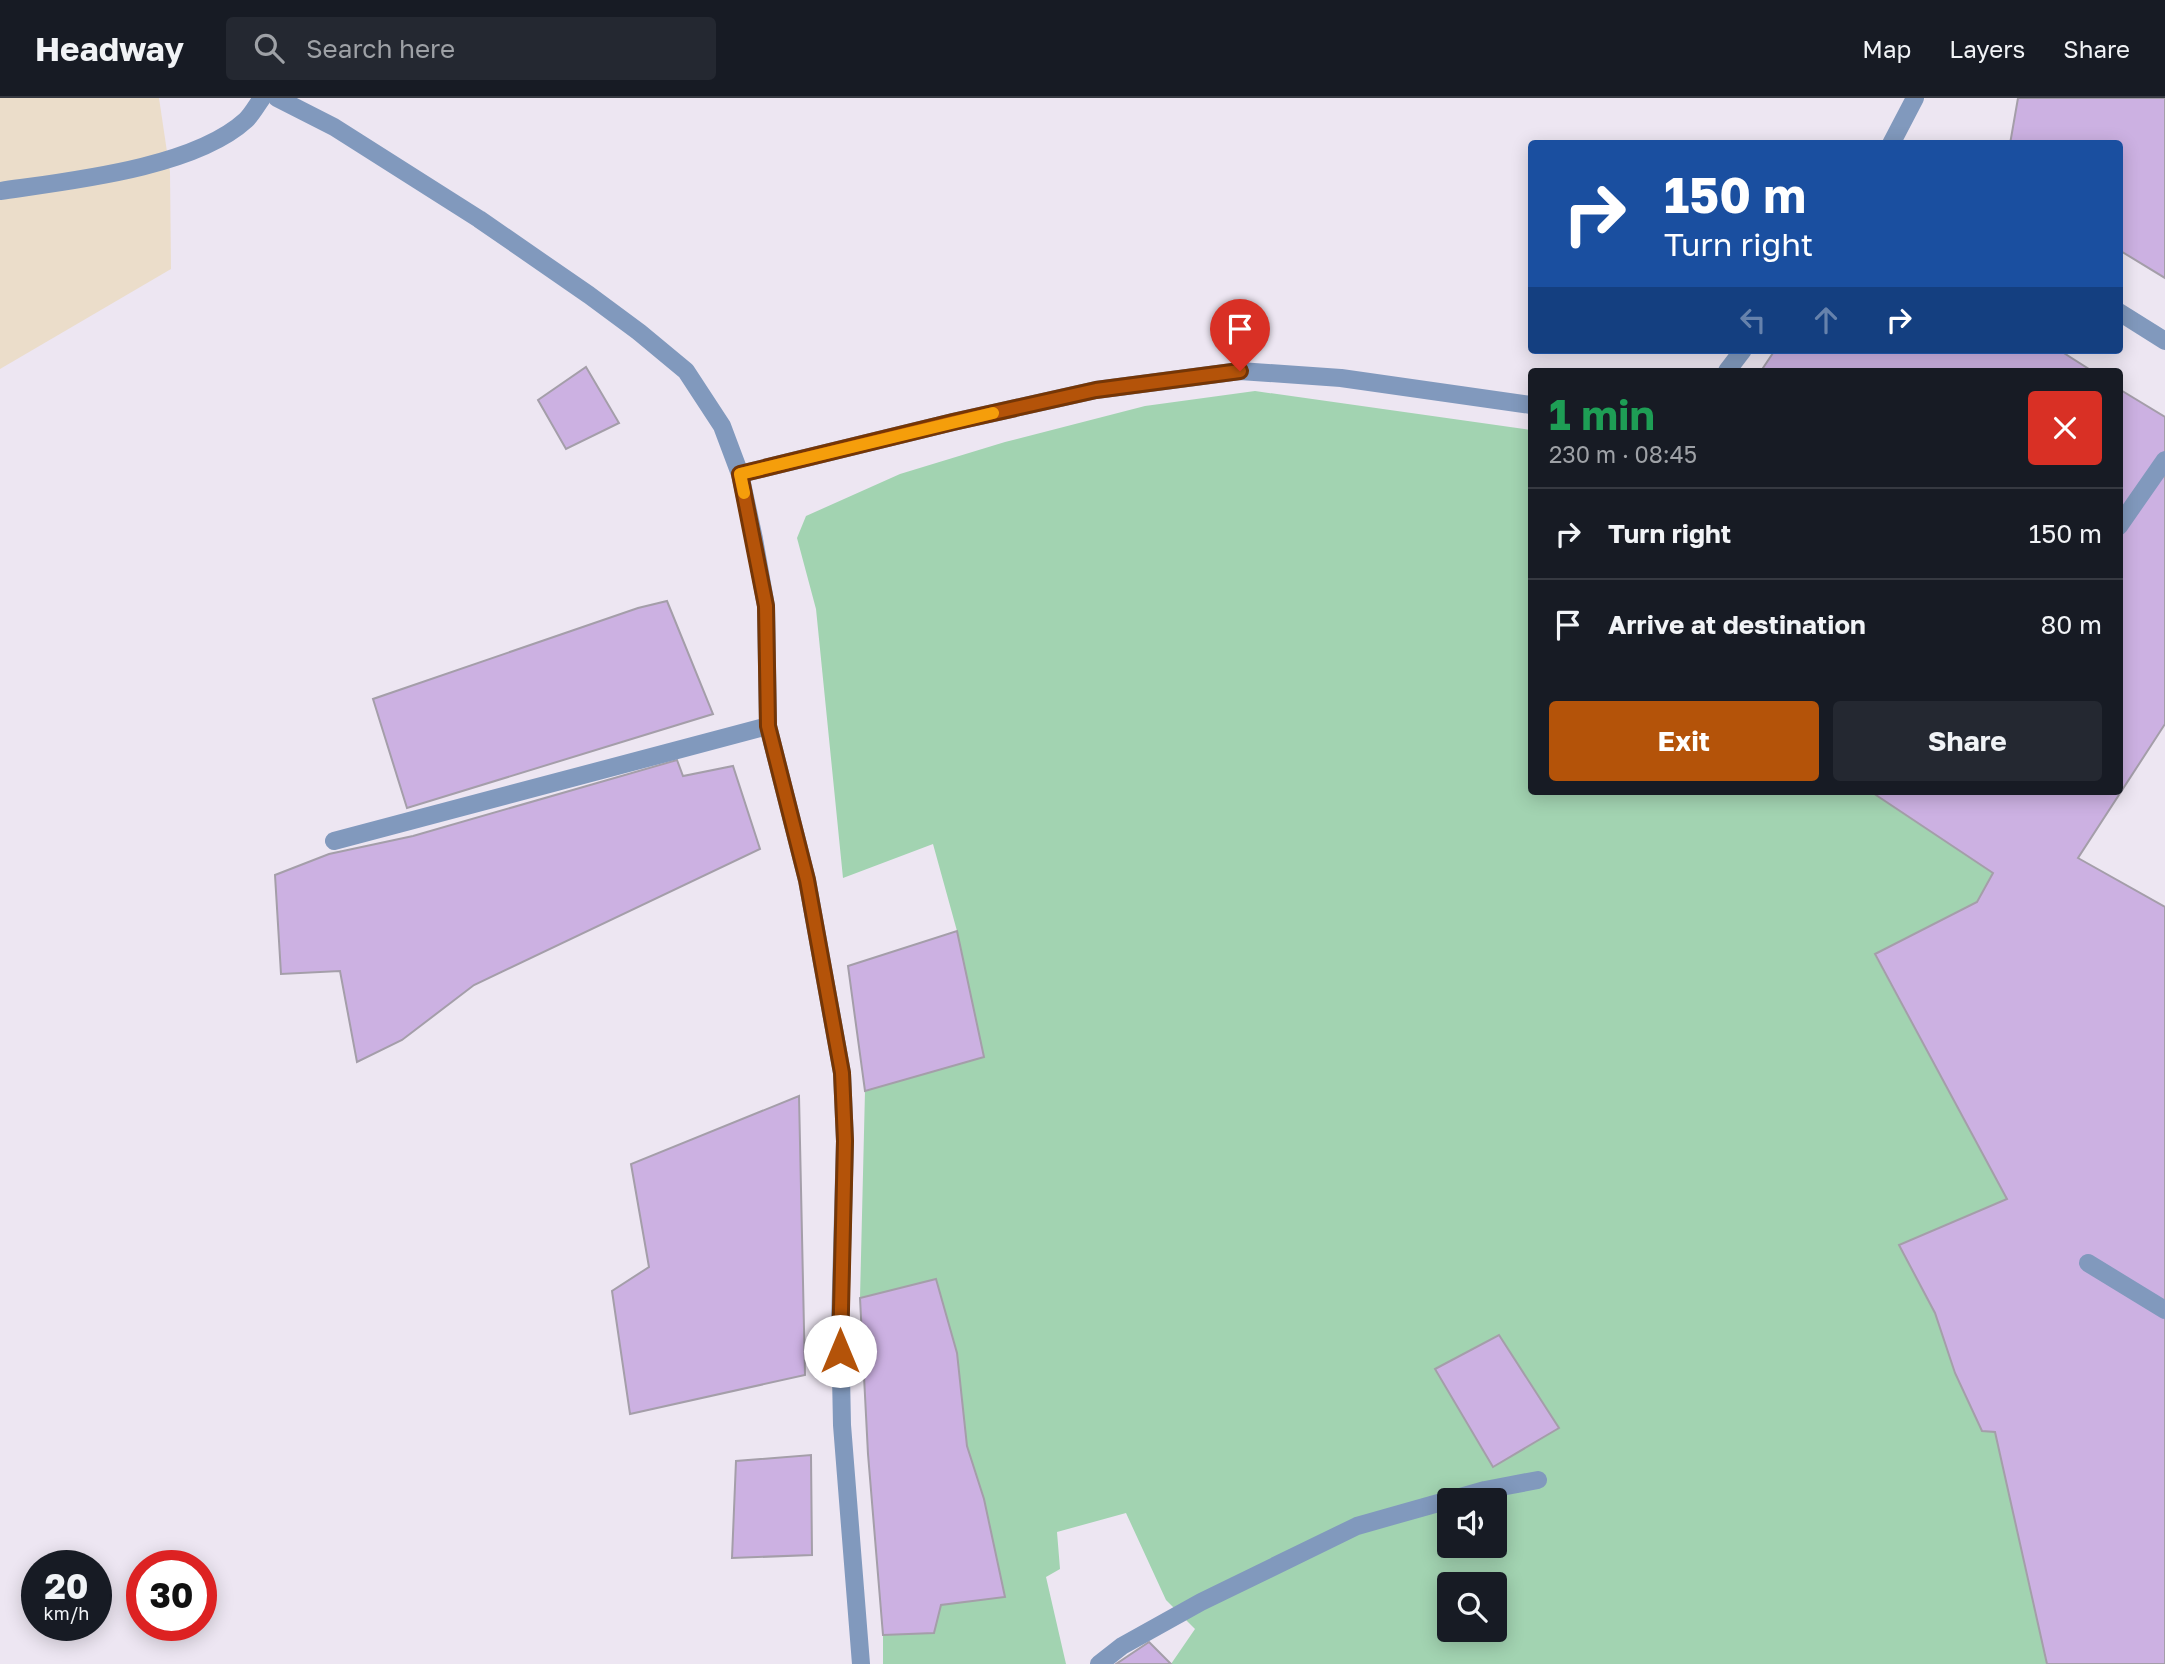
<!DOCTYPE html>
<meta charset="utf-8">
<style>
:root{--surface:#171b24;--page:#242831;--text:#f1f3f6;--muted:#9ea1a6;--line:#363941;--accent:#b45309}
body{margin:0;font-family:"Golos Text",sans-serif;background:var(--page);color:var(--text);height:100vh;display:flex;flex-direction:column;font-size:26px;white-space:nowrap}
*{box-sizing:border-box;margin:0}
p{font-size:23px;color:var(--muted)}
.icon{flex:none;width:38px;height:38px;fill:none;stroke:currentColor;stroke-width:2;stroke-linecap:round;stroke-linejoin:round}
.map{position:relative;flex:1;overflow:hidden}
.details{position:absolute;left:1528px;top:270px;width:595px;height:427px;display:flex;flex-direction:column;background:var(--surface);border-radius:7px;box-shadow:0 4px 18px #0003}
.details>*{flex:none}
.guide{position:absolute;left:1528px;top:42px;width:595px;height:214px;border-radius:7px;box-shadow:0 4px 18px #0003;background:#1a4fa0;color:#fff;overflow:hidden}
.tools{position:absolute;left:1437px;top:1390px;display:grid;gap:14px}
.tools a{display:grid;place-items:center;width:70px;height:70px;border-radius:7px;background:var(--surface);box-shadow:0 4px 18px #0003;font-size:35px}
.speed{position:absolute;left:21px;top:1452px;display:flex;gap:14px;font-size:35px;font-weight:700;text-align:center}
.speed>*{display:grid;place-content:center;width:91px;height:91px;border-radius:50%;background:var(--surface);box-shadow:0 4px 18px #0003;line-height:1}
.speed small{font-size:18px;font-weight:400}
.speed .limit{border:10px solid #d22;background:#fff;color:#111}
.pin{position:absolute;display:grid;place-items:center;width:60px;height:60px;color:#fff;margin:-72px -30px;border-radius:50% 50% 50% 0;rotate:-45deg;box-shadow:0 0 7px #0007}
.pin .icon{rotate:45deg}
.me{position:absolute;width:77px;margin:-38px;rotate:0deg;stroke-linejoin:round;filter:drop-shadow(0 0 5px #0008)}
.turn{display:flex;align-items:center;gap:24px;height:147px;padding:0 21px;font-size:32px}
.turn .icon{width:91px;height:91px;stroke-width:2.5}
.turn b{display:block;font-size:49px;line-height:60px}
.lanes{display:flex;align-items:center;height:66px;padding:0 21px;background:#0003;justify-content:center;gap:35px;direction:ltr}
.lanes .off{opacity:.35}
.round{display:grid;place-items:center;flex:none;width:74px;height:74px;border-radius:7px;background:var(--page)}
.head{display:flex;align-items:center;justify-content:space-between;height:119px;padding:0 21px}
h1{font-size:42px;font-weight:700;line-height:52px;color:#1e9e55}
.action{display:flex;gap:14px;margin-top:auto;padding:14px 21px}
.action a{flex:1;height:80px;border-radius:7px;background:var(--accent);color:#fff;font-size:28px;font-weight:700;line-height:80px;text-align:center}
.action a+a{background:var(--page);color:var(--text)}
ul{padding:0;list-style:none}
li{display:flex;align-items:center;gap:21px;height:91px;padding:0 21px;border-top:2px solid var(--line)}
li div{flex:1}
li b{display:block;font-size:26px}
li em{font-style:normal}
header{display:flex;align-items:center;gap:42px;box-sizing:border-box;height:98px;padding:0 35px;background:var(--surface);border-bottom:2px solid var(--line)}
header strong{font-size:33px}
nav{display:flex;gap:38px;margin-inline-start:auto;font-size:24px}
.search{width:490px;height:63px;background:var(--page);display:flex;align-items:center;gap:18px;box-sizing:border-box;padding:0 24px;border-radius:7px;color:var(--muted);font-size:26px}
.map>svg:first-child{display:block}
</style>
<header>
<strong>Headway</strong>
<div class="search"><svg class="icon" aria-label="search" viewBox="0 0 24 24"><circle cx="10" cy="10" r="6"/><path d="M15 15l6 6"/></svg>Search here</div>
<nav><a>Map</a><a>Layers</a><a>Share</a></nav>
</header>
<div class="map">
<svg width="2165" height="1566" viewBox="0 0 2165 1566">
<rect width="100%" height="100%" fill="#ede6f2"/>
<polygon fill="#ebddca" points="0,0 159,0 170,74 171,171 0,271"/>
<path fill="#a2d3b1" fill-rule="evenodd" d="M1255 293 1531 332V693H1870L1993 775 1977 804 1875 857 2007 1101 1935 1215 1955 1275 1982 1333 1995 1334 2047 1566H1171L1195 1531 1166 1502 1126 1415 1057 1434 1060 1471 1046 1479 1066 1566H883V1537L933 1535 941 1507 1005 1499 984 1401 967 1348 957 1255 936 1181 860 1200 865 993 984 959 957 833 933 746 843 780 816 511 797 440 806 418 900 376 1005 344 1145 308ZM1449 1402H1494V1447H1449ZM1449 1486H1494V1531H1449Z"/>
<g fill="#ccb1e2" stroke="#a49ea9" stroke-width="2">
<polygon points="2018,0 2165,0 2165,180 2119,152 2119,46 2010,46"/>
<polygon points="1775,252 2059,252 2092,273 1761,273"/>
<polygon points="586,269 619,325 566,351 538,302"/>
<polygon points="2119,291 2165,319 2165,626 2078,760 2165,809 2165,1566 2047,1566 1995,1334 1982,1333 1955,1275 1935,1215 1899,1147 2007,1101 1875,856 1977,804 1993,775 1870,693 2119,693"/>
<polygon points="667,503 713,616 407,710 373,601 638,510"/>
<polygon points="677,662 683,678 733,668 760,751 474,887 402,942 357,964 340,873 281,876 275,777 329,756 413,738"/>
<polygon points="957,833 984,959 865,993 848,868"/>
<polygon points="799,998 805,1277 630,1316 612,1193 649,1169 631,1066"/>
<polygon points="936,1181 957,1255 967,1348 984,1401 1005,1499 941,1507 934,1535 883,1537 868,1356 860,1200"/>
<polygon points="1499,1237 1559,1330 1493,1369 1435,1271"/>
<polygon points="811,1357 812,1457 732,1460 736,1363"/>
<polygon points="1149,1544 1171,1566 1116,1566"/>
</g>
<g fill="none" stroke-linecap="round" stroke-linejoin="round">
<g stroke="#8199bd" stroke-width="18">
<path d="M0 93C69 83 194 70 246 22 252 16 257 7 262 0"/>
<polyline points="2088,1165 2165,1212"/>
</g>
<g stroke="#8199bd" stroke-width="18">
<polyline points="277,0 334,29 479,121 589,197 639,234 686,273 722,328 740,376 754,441 766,508 768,628 807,782 842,975 845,1043 840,1228 842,1327 861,1566"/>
<polyline points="1891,46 1915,0"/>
<polyline points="2119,214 2165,243"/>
<polyline points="1727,273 1743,252"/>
<polyline points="740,376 953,324 1096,292 1240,273 1341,280 1531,307"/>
<polyline points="2119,428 2165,362"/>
<polyline points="334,743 768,628"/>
<polyline points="1450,1402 1485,1392 1538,1382"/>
<polyline points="1099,1566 1122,1548 1201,1504 1357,1428 1449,1402"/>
</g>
</g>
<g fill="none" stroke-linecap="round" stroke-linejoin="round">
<g stroke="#753606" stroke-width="18">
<polyline id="route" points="840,1253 845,1043 842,975 807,782 768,628 766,508 740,376 953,324 1096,292 1240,273"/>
</g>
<use href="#route" stroke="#b45309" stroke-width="12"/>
<polyline stroke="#f59e0b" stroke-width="12" points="744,395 740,376 993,315"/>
</g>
</svg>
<div class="tools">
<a><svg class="icon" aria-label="sound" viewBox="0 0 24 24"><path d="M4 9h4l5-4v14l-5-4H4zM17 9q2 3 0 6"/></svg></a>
<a><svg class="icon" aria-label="search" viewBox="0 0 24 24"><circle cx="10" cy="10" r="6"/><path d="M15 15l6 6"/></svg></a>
</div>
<div class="speed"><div>20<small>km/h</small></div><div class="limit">30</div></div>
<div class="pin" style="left:1240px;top:273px;background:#d93025"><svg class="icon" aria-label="arrive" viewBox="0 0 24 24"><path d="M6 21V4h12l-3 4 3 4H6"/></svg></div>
<svg class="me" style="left:840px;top:1253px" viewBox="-20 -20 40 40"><circle r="19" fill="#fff"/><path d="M0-13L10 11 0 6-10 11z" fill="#b45309"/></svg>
<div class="guide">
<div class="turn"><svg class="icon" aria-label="right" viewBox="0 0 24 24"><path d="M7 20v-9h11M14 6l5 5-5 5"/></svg><div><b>150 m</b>Turn right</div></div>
<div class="lanes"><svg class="icon off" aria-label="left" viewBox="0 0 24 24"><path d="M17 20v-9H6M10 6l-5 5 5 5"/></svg><svg class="icon off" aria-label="ahead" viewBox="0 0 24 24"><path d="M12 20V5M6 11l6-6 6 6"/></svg><svg class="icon" aria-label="right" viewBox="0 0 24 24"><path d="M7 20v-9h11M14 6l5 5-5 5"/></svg></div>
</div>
<section class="details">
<div class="head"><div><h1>1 min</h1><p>230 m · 08:45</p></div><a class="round" style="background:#d93025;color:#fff"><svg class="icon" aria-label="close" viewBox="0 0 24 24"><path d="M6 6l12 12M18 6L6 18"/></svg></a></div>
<ul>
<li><svg class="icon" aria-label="right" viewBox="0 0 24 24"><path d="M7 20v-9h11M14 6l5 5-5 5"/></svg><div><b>Turn right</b></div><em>150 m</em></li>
<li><svg class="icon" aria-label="arrive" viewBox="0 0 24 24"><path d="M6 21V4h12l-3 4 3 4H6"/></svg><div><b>Arrive at destination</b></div><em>80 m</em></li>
</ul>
<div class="action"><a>Exit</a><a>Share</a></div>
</section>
</div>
